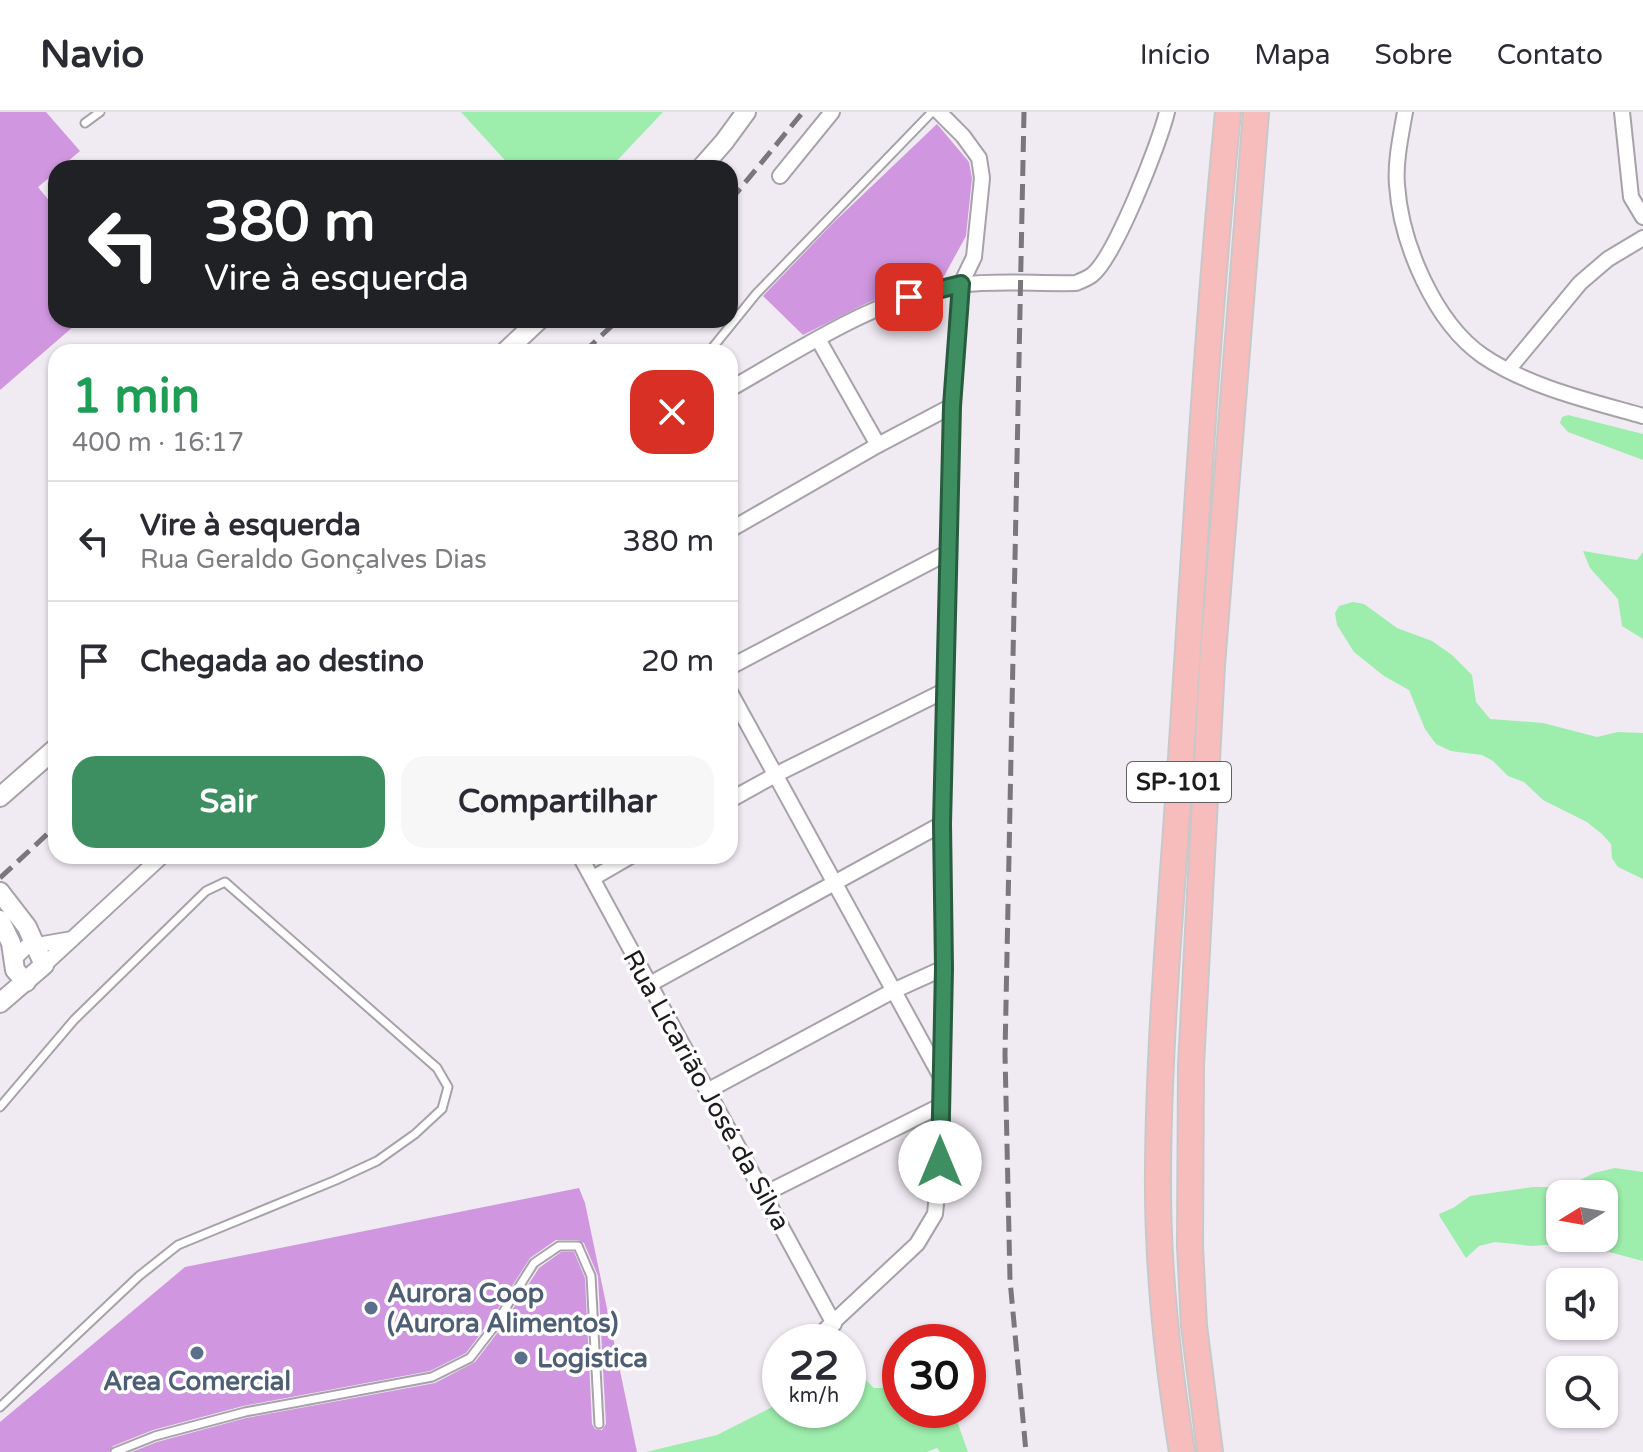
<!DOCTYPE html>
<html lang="pt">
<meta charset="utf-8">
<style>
:root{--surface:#fff;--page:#f7f7f7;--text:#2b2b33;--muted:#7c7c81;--line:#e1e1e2;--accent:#3d8e60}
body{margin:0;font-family:"Varela Round",sans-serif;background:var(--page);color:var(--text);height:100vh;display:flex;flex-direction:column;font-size:30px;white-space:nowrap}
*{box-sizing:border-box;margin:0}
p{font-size:26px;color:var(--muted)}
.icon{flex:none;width:44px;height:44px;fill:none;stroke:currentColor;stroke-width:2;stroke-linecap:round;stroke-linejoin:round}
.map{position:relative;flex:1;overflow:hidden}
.panel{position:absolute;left:48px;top:232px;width:690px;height:520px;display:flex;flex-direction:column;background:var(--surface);border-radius:24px;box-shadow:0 2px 6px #0004}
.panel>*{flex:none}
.banner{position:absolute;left:48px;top:48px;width:690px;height:168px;border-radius:24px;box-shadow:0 2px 6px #0004;background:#202124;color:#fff;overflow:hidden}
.needle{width:52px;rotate:259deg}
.controls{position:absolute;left:1546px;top:1068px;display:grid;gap:16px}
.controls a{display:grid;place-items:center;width:72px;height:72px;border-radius:16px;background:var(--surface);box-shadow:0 2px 6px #0004;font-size:40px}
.speed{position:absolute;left:762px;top:1212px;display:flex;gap:16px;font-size:40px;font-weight:700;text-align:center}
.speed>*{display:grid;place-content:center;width:104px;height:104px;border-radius:50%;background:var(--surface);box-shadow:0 2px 6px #0004;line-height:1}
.speed small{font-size:20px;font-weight:400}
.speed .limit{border:12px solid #d22;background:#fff;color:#111}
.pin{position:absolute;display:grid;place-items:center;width:68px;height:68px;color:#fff;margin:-34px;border-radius:16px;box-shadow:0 4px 12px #0006}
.me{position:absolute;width:88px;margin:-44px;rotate:0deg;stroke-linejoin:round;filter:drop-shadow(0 0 6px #0008)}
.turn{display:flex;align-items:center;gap:28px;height:168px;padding:0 24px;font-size:36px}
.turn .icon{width:104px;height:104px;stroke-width:2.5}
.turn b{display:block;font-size:56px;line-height:68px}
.round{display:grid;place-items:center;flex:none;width:84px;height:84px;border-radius:24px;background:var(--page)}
.headline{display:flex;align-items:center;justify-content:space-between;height:136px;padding:0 24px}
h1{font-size:48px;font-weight:700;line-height:60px;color:#1e9e55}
.action{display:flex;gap:16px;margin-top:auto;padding:16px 24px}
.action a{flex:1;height:92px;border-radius:24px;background:var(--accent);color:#fff;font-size:32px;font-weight:700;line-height:92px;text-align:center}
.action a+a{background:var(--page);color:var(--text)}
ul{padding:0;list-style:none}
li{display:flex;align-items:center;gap:24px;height:120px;padding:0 24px;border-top:2px solid var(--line)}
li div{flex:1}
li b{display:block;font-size:30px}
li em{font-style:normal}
header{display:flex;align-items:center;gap:48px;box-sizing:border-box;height:112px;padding:0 40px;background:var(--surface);border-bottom:2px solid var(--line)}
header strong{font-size:38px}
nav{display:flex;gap:44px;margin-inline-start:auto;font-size:28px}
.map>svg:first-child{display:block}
</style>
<header>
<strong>Navio</strong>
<nav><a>Início</a><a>Mapa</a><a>Sobre</a><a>Contato</a></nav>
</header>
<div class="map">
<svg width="1643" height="1340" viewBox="0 0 1643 1340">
<rect width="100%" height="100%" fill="#f0eaf2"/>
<g fill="#9dedac" fill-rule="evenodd">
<polygon points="461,0 663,0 610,56 512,56"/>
<polygon points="1568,303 1643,322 1643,348 1568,320 1560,311 1562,305"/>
<polygon points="1583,439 1637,448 1643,440 1643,527 1622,514 1618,487 1590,456"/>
<polygon points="1353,490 1364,492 1397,516 1432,529 1452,543 1472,563 1476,590 1490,607 1543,611 1597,625 1618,620 1643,621 1643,767 1618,755 1612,746 1611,732 1602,722 1587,710 1543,688 1524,670 1508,664 1493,649 1482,643 1451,639 1436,632 1425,617 1409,578 1384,564 1354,540 1337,513 1335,501 1339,494"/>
<path d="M1615 1056 1643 1060V1149L1575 1131 1532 1134 1495 1130 1479 1134 1466 1146 1440 1105 1439 1102 1453 1096 1470 1084 1533 1075H1566L1594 1061ZM1604 1082V1126H1560V1082Z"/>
<path d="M848 1243 857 1259 874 1276C885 1276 895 1276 900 1265V1298H953L968 1340H940L937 1336 927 1340H646L717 1323 780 1291V1298H848Z"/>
</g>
<g fill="#d097e0">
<polygon points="0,0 46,0 80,39 60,56 56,56 56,60 38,75 56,97 56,208 81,208 0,278"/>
<polygon points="937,12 969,50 972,66 966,124 943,166 897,178 867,191 803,223 763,184 832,112"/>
<polygon points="579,1076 585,1091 637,1340 132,1340 157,1330 246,1306 435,1271 475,1250 498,1220 539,1156 561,1140 574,1140 585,1166 592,1312 595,1317 602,1318 606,1312 598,1164 584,1131 578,1128 556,1128 530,1146 488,1212 466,1241 430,1259 243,1294 153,1318 113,1334 109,1340 0,1340 0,1310 185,1155"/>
</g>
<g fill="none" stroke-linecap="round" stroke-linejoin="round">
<g stroke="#a7a2a9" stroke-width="11">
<g id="service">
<polyline points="85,11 100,0"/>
<polyline points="709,240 756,182 932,0"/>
<polyline points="0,995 74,908 206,779 225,770 437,956 448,975 442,997 415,1022 377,1049 336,1068 178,1133 139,1164 0,1295"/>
<polyline points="115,1340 155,1324 245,1300 432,1265 470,1246 493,1216 534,1151 559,1134 578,1134 591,1164 599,1312"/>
</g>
</g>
<g stroke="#a7a2a9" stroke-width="18">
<g id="minor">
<path d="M1405 0C1401 23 1395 50 1397 73 1401 131 1434 210 1483 244 1529 275 1590 289 1643 304"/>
<polyline points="1622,0 1631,85 1643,105"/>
<polyline points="780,64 832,0"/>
<polyline points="818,227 878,333"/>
<polyline points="1508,258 1580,171 1608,147 1643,126"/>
<path d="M730 277C797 239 882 182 959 173 996 168 1037 172 1076 171 1081 169 1088 166 1092 163 1115 145 1160 30 1167 0"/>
<polyline points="730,418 878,333 952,294"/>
<polyline points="730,555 949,440"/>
<polyline points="730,580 941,965"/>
<polyline points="730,688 777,662 946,578"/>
<polyline points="580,744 834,1212"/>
<polyline points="593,766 631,744"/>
<polyline points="12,849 26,835 72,827"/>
<polyline points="44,853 162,744"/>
<polyline points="650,872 942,712"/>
<polyline points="707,979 893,879 944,856"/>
<polyline points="764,1082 940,994"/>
<polyline points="812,1230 917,1132 935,1102 940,1050 944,856 942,712 952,294 961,172 974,145 982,66 979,46 963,24 939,0"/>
</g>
</g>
<g stroke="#a7a2a9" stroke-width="22">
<g id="tertiary">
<polyline points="701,56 724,30 746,0"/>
<polyline points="505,240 539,208"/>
<polyline points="0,685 56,636"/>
<polyline points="0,780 27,815 44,853 0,891"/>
<polyline points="0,808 11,831 15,858 26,870"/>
</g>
</g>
<g stroke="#c9c8c9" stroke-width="28">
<g id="trunk">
<path d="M1182 1340C1167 1247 1157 1152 1158 1058 1159 921 1172 783 1181 646 1195 431 1207 215 1228 0"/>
<polyline points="1210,1340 1194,1214 1190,1134 1191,953 1212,553 1256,0"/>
</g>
</g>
<use href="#service" stroke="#fff" stroke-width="7"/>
<use href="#minor" stroke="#fff" stroke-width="14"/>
<use href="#tertiary" stroke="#fff" stroke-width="18"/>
<use href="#trunk" stroke="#f7bcbc" stroke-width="24"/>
<g stroke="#7a777c" stroke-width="5" stroke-dasharray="16 8" stroke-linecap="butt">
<polyline points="1024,0 1005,942 1010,1168 1026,1340"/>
<polyline points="730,89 803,0"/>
<polyline points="584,240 618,208"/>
<polyline points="0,766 56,714"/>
</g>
</g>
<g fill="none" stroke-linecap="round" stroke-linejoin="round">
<g stroke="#285c3e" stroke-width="20">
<polyline id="route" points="909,185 961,172 952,294 942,712 944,856 940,1050"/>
</g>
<use href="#route" stroke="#3d8e60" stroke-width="14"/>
</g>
<g fill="#5c6f8a" stroke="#fff" stroke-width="3">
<circle cx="371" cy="1196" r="8"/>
<circle cx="197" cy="1241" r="8"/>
<circle cx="521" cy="1246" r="8"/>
</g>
<g text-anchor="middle" stroke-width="7" stroke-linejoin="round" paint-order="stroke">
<rect fill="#fff" stroke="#615f62" stroke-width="2" x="1127" y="650" width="104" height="40" rx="6"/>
<g font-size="24" font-weight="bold" fill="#1d1b1e">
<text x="1179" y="678">SP-101</text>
</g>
<g font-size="26" fill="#1d1b1e" stroke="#fff">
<text transform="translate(707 978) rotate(61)" y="9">Rua Licarião José da Silva</text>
</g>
<g font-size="26" font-weight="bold" fill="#4e5e75" stroke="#fff" text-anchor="start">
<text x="387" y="1190">Aurora Coop<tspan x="387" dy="30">(Aurora Alimentos)</tspan></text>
<text x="537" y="1255">Logistica</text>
<text x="197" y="1278" text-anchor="middle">Area Comercial</text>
</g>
</g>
</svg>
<div class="controls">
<a><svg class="needle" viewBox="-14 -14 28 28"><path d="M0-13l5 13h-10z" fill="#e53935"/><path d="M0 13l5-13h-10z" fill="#7c7c81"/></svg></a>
<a><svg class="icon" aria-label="sound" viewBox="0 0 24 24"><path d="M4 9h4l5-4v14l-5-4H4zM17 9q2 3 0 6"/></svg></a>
<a><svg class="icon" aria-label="search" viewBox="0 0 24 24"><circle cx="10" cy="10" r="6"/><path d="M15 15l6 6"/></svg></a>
</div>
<div class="speed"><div>22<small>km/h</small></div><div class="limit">30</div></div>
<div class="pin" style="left:909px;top:185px;background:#d93025"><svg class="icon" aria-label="arrive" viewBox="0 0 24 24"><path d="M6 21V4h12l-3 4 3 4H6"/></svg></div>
<svg class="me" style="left:940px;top:1050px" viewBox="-20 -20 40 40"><circle r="19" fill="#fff"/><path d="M0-13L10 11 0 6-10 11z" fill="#3d8e60"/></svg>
<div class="banner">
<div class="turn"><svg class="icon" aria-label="left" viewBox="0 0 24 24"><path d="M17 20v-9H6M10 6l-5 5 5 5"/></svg><div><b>380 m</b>Vire à esquerda</div></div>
</div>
<section class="panel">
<div class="headline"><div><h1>1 min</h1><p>400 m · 16:17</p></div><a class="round" style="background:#d93025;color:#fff"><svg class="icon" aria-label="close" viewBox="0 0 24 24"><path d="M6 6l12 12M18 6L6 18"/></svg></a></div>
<ul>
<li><svg class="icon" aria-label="left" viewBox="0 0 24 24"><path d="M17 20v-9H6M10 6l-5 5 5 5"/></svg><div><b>Vire à esquerda</b><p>Rua Geraldo Gonçalves Dias</p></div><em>380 m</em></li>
<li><svg class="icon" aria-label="arrive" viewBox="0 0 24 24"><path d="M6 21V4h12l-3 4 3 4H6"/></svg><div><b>Chegada ao destino</b></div><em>20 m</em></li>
</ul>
<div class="action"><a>Sair</a><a>Compartilhar</a></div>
</section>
</div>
